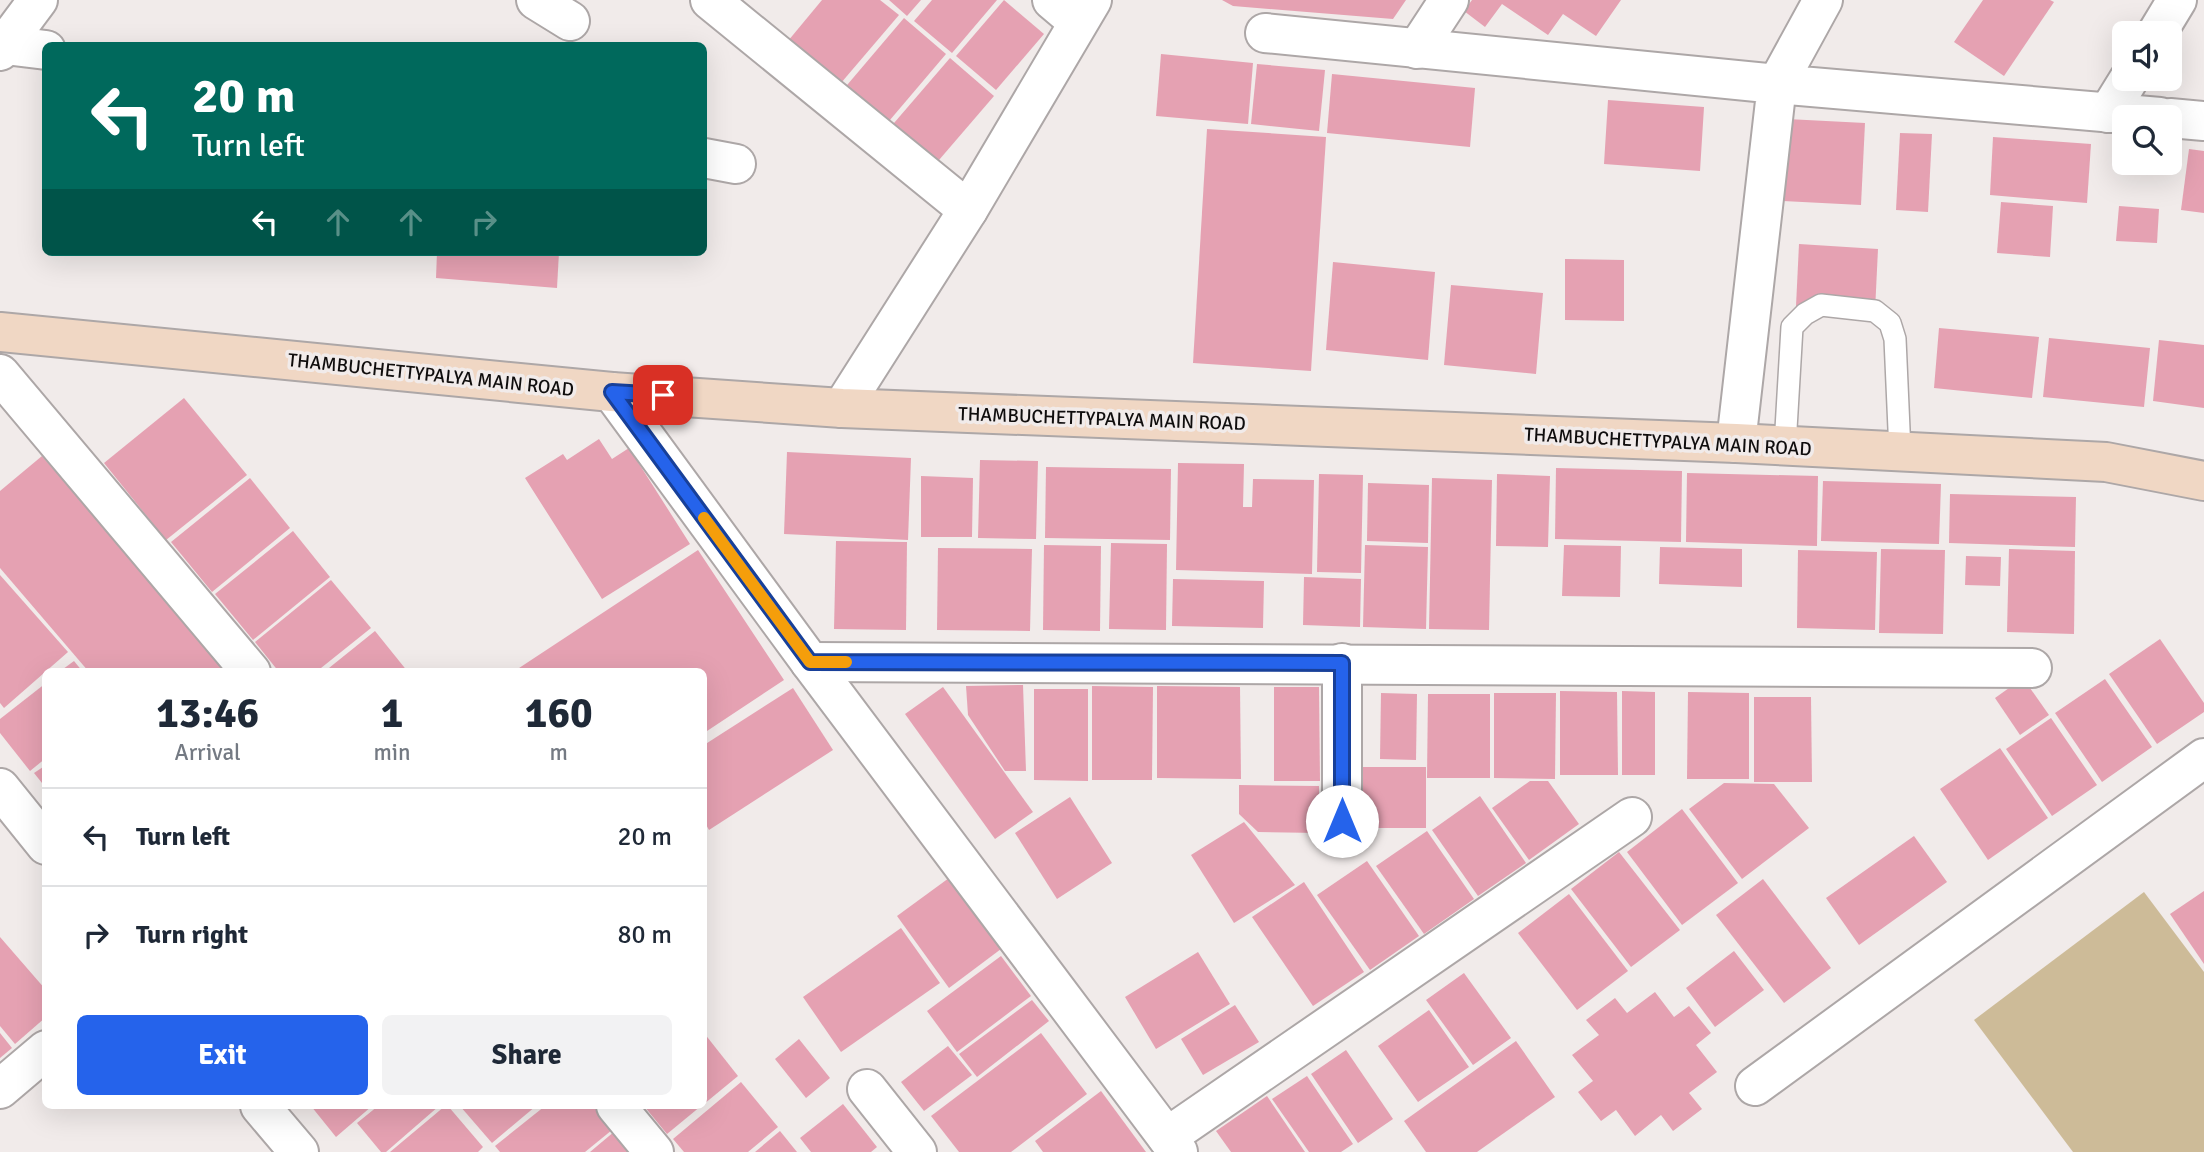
<!DOCTYPE html>
<style>
:root{--surface:#fff;--page:#f2f2f3;--text:#1f2937;--muted:#747a83;--line:#e0e1e3;--accent:#2563eb}
body{margin:0;font-family:Signika,sans-serif;background:var(--page);color:var(--text);height:100vh;display:flex;flex-direction:column;font-size:26px;white-space:nowrap}
*{box-sizing:border-box;margin:0}
p{font-size:23px;color:var(--muted)}
.icon{flex:none;width:38px;height:38px;fill:none;stroke:currentColor;stroke-width:2;stroke-linecap:round;stroke-linejoin:round}
.map{position:relative;flex:1;overflow:hidden}
.side{position:absolute;left:42px;top:668px;width:665px;height:441px;display:flex;flex-direction:column;background:var(--surface);border-radius:10px;box-shadow:0 7px 28px #0002}
.side>*{flex:none}
.hud{position:absolute;left:42px;top:42px;width:665px;height:214px;border-radius:10px;box-shadow:0 7px 28px #0002;background:#00695c;color:#fff;overflow:hidden}
.fabs{position:absolute;left:2112px;top:21px;display:grid;gap:14px}
.fabs a{display:grid;place-items:center;width:70px;height:70px;border-radius:10px;background:var(--surface);box-shadow:0 7px 28px #0002;font-size:35px}
.pin{position:absolute;display:grid;place-items:center;width:60px;height:60px;color:#fff;margin:-30px;border-radius:14px;box-shadow:0 4px 10px #0006}
.me{position:absolute;width:77px;margin:-38px;rotate:0deg;stroke-linejoin:round;filter:drop-shadow(0 0 5px #0008)}
.turn{display:flex;align-items:center;gap:24px;height:147px;padding:0 35px;font-size:32px}
.turn .icon{width:91px;height:91px;stroke-width:2.5}
.turn b{display:block;font-size:49px;line-height:60px}
.lanes{display:flex;align-items:center;height:66px;padding:0 35px;background:#0003;justify-content:center;gap:35px;direction:ltr}
.lanes .off{opacity:.35}
.eta{display:flex;justify-content:space-evenly;align-items:center;height:119px;text-align:center}
.eta b{font-size:42px;font-weight:800;line-height:49px}
.button{display:flex;gap:14px;margin-top:auto;padding:14px 35px}
.button a{flex:1;height:80px;border-radius:10px;background:var(--accent);color:#fff;font-size:28px;font-weight:800;line-height:80px;text-align:center}
.button a+a{background:var(--page);color:var(--text)}
ul{padding:0;list-style:none}
li{display:flex;align-items:center;gap:21px;height:98px;padding:0 35px;border-top:2px solid var(--line)}
li div{flex:1}
li b{display:block;font-size:26px}
li em{font-style:normal}
.map>svg:first-child{display:block}
</style>
<div class="map">
<svg width="2204" height="1152" viewBox="0 0 2204 1152">
<rect width="100%" height="100%" fill="#f1ebea"/>
<polygon fill="#cdbb98" points="2144,892 2204,972 2204,1152 2073,1152 1974,1020"/>
<g fill="#e5a1b2">
<polygon points="822,0 880,0 899,15 835,90 783,47"/>
<polygon points="889,0 921,0 907,16"/>
<polygon points="932,0 997,0 952,53 914,21"/>
<polygon points="1004,0 1044,34 996,90 956,56"/>
<polygon points="1222,0 1406,0 1393,19 1233,6"/>
<polygon points="1472,0 1621,0 1596,36 1563,14 1548,35 1502,4 1485,27 1464,11"/>
<polygon points="1983,0 2050,0 2054,2 2004,76 1954,42"/>
<polygon points="904,18 946,54 884,127 842,91"/>
<polygon points="1161,54 1253,63 1248,124 1156,116"/>
<polygon points="950,58 994,96 933,167 888,130"/>
<polygon points="1257,64 1325,70 1319,131 1251,124"/>
<polygon points="1332,74 1475,88 1470,147 1327,133"/>
<polygon points="1608,100 1704,107 1700,171 1604,164"/>
<polygon points="1787,119 1865,123 1861,205 1783,201"/>
<polygon points="1207,129 1326,137 1311,371 1193,363"/>
<polygon points="1900,133 1932,134 1928,212 1896,210"/>
<polygon points="1993,137 2091,144 2087,203 1990,195"/>
<polygon points="2189,149 2204,151 2204,213 2181,210"/>
<polygon points="2001,202 2053,206 2050,257 1997,253"/>
<polygon points="2119,206 2159,209 2157,243 2116,241"/>
<polygon points="1799,244 1878,249 1875,311 1796,306"/>
<polygon points="437,252 559,252 557,288 436,278"/>
<polygon points="1565,259 1624,260 1624,321 1565,320"/>
<polygon points="1333,262 1435,272 1428,360 1326,350"/>
<polygon points="1451,285 1543,293 1536,374 1444,365"/>
<polygon points="1939,328 2039,337 2032,398 1934,388"/>
<polygon points="2049,338 2150,348 2144,407 2043,397"/>
<polygon points="2159,340 2204,345 2204,408 2153,401"/>
<polygon points="184,398 247,475 166,540 104,463"/>
<polygon points="599,439 612,459 629,448 690,544 602,599 525,478 563,454 567,460"/>
<polygon points="787,452 911,458 908,540 784,534"/>
<polygon points="42,456 229,672 89,672 0,568 0,491"/>
<polygon points="980,460 1038,461 1036,539 978,538"/>
<polygon points="1178,463 1244,464 1243,507 1252,507 1253,479 1314,480 1312,574 1176,570"/>
<polygon points="1046,467 1171,469 1170,540 1045,538"/>
<polygon points="1556,468 1682,471 1681,542 1555,539"/>
<polygon points="1687,473 1818,476 1817,546 1686,542"/>
<polygon points="1319,474 1363,475 1361,573 1317,572"/>
<polygon points="1497,474 1550,476 1548,547 1496,546"/>
<polygon points="921,476 973,478 972,537 921,537"/>
<polygon points="250,478 290,528 212,592 171,542"/>
<polygon points="1432,478 1492,480 1489,630 1429,629"/>
<polygon points="1823,481 1941,484 1939,544 1821,541"/>
<polygon points="1368,483 1429,485 1428,543 1367,541"/>
<polygon points="1950,494 2076,497 2075,547 1949,543"/>
<polygon points="293,531 330,577 253,640 215,594"/>
<polygon points="836,541 907,542 906,630 834,629"/>
<polygon points="1111,543 1167,544 1166,630 1109,629"/>
<polygon points="1044,545 1101,546 1100,631 1043,630"/>
<polygon points="1365,545 1428,547 1426,629 1363,627"/>
<polygon points="1564,545 1621,546 1620,597 1562,596"/>
<polygon points="1660,547 1742,549 1742,587 1659,584"/>
<polygon points="938,548 1032,549 1030,631 937,630"/>
<polygon points="1881,549 1945,550 1943,634 1879,633"/>
<polygon points="2009,549 2075,551 2074,634 2007,632"/>
<polygon points="698,550 784,680 704,733 704,672 513,672"/>
<polygon points="1798,550 1877,552 1875,630 1797,628"/>
<polygon points="1966,556 2001,557 2000,586 1965,585"/>
<polygon points="0,575 68,652 4,708 0,703"/>
<polygon points="1304,577 1361,579 1360,627 1303,625"/>
<polygon points="1173,579 1264,581 1263,628 1172,626"/>
<polygon points="331,580 371,628 316,672 279,672 255,642"/>
<polygon points="375,631 408,672 324,672"/>
<polygon points="2160,639 2204,703 2204,712 2157,744 2109,674"/>
<polygon points="74,661 83,672 59,672"/>
<polygon points="2023,678 2049,715 2020,735 1995,698"/>
<polygon points="2105,679 2152,747 2102,782 2055,713"/>
<polygon points="46,683 46,758 30,771 0,733 0,719"/>
<polygon points="1023,685 1026,771 1005,771 968,715 966,686"/>
<polygon points="1092,686 1153,687 1152,780 1092,780"/>
<polygon points="1157,686 1240,687 1241,779 1157,778"/>
<polygon points="943,687 1033,812 995,839 905,714"/>
<polygon points="1274,687 1319,687 1320,781 1274,781"/>
<polygon points="793,688 833,750 709,830 704,821 704,745"/>
<polygon points="1034,689 1088,689 1088,781 1034,780"/>
<polygon points="1560,691 1617,692 1618,775 1560,775"/>
<polygon points="1622,691 1655,692 1655,775 1622,775"/>
<polygon points="1688,692 1749,693 1749,779 1687,779"/>
<polygon points="1381,693 1417,694 1416,760 1380,759"/>
<polygon points="1494,693 1556,693 1555,779 1494,778"/>
<polygon points="1428,694 1490,694 1490,778 1427,778"/>
<polygon points="1754,697 1811,697 1812,782 1754,782"/>
<polygon points="2051,718 2097,785 2052,816 2006,749"/>
<polygon points="2000,748 2048,818 1988,860 1940,789"/>
<polygon points="46,765 46,788 34,773"/>
<rect x="1357" y="767" width="69" height="61"/>
<polygon points="1530,781 1548,781 1579,824 1529,860 1492,808"/>
<polygon points="1724,783 1774,784 1809,828 1742,879 1689,809"/>
<polygon points="1239,785 1319,786 1319,833 1258,832 1239,814"/>
<polygon points="1480,796 1526,863 1478,896 1432,830"/>
<polygon points="1070,797 1112,863 1057,899 1015,833"/>
<polygon points="1682,809 1738,883 1682,925 1627,852"/>
<polygon points="1244,822 1295,885 1234,923 1191,855"/>
<polygon points="1427,831 1474,899 1424,934 1376,866"/>
<polygon points="1914,836 1947,882 1859,945 1826,898"/>
<polygon points="1619,852 1680,930 1631,967 1571,889"/>
<polygon points="1367,861 1419,936 1370,970 1317,895"/>
<polygon points="949,878 1001,949 949,988 897,916"/>
<polygon points="1763,879 1831,968 1784,1003 1716,915"/>
<polygon points="1304,882 1364,972 1313,1006 1252,917"/>
<polygon points="2204,891 2204,964 2170,914"/>
<polygon points="1569,894 1628,971 1577,1010 1518,933"/>
<polygon points="901,928 940,983 841,1052 803,997"/>
<polygon points="0,937 46,990 46,1017 15,1044 0,1026"/>
<polygon points="1734,951 1764,990 1715,1027 1686,988"/>
<polygon points="1198,952 1230,1004 1156,1049 1125,997"/>
<polygon points="1001,956 1031,996 957,1052 927,1011"/>
<polygon points="1464,973 1511,1038 1473,1065 1426,1000"/>
<polygon points="1655,992 1674,1017 1689,1006 1711,1033 1696,1045 1717,1072 1689,1093 1702,1109 1673,1131 1661,1115 1635,1136 1616,1110 1601,1121 1578,1092 1593,1081 1572,1055 1599,1035 1586,1020 1615,998 1627,1013"/>
<polygon points="1032,1000 1049,1021 977,1077 959,1054"/>
<polygon points="1235,1005 1259,1042 1203,1075 1181,1039"/>
<polygon points="1429,1010 1469,1067 1418,1102 1378,1046"/>
<polygon points="0,1033 12,1048 0,1058"/>
<polygon points="704,1033 738,1076 704,1104"/>
<polygon points="1041,1033 1087,1094 1011,1152 959,1152 931,1116"/>
<polygon points="799,1039 830,1078 806,1098 775,1059"/>
<polygon points="1516,1041 1555,1097 1477,1152 1426,1152 1404,1121"/>
<polygon points="948,1046 972,1075 924,1111 901,1082"/>
<polygon points="1346,1050 1393,1119 1358,1143 1311,1074"/>
<polygon points="1307,1076 1353,1144 1341,1152 1309,1152 1272,1099"/>
<polygon points="741,1082 778,1127 748,1152 684,1152 673,1139"/>
<polygon points="1101,1091 1146,1152 1043,1152 1035,1141"/>
<polygon points="1267,1096 1305,1152 1231,1152 1216,1131"/>
<polygon points="843,1104 877,1147 871,1152 811,1152 800,1138"/>
<polygon points="311,1106 372,1106 336,1137"/>
<polygon points="378,1106 439,1106 386,1152 381,1152 357,1123"/>
<polygon points="445,1106 448,1106 483,1147 478,1152 390,1152"/>
<polygon points="460,1106 536,1106 492,1143"/>
<polygon points="545,1106 593,1106 612,1130 585,1152 500,1152 495,1146"/>
<polygon points="644,1106 701,1106 667,1134"/>
<polygon points="615,1131 632,1152 590,1152"/>
<polygon points="780,1131 797,1152 755,1152"/>
</g>
<g fill="none" stroke-linecap="round" stroke-linejoin="round">
<g stroke="#ada7a7" stroke-width="24">
<polyline id="service" points="1785,446 1792,327 1805,314 1821,305 1875,311 1890,323 1895,339 1900,452"/>
</g>
<g stroke="#ada7a7" stroke-width="42">
<g id="minor">
<polyline points="536,0 570,21"/>
<polyline points="710,0 968,210"/>
<polyline points="1052,0 1078,22"/>
<polyline points="1823,0 1777,84 2160,117"/>
<polyline points="1265,33 1777,84 1736,443"/>
<polyline points="2157,33 2177,0"/>
<polyline points="5,45 46,50"/>
<polyline points="1417,49 1449,0"/>
<polyline points="0,51 38,0"/>
<polyline points="2108,113 2129,79"/>
<polyline points="2170,118 2204,121"/>
<polyline points="704,158 736,164"/>
<polyline points="0,374 251,672"/>
<polyline points="612,392 810,662 1178,1152"/>
<polyline points="842,408 968,210 1092,0"/>
<polyline points="810,662 2032,668"/>
<polyline points="1342,663 1342,821"/>
<polyline points="0,788 46,845"/>
<polyline points="1755,1086 2204,758"/>
<polyline points="0,1089 46,1050"/>
<polyline points="867,1089 917,1152"/>
<polyline points="260,1106 299,1152"/>
<polyline points="616,1106 654,1152"/>
<polyline points="1167,1137 1632,817"/>
</g>
</g>
<g stroke="#ada7a7" stroke-width="42">
<polyline id="secondary" points="0,332 612,392 842,408 1736,443 2106,462 2204,481"/>
</g>
<use href="#service" stroke="#fff" stroke-width="21"/>
<use href="#minor" stroke="#fff" stroke-width="38"/>
<use href="#secondary" stroke="#f0d7c4" stroke-width="38"/>
</g>
<g fill="none" stroke-linecap="round" stroke-linejoin="round">
<g stroke="#184099" stroke-width="18">
<polyline id="route" points="663,395 612,392 810,662 1342,663 1342,821"/>
</g>
<use href="#route" stroke="#2563eb" stroke-width="12"/>
<polyline stroke="#f59e0b" stroke-width="12" points="704,518 810,662 846,662"/>
</g>
<g text-anchor="middle" stroke-width="7" stroke-linejoin="round" paint-order="stroke">
<g font-size="19" fill="#0f0d0d" stroke="#f1ebea">
<text transform="translate(431 374) rotate(6)" y="7">THAMBUCHETTYPALYA MAIN ROAD</text>
<text transform="translate(1102 418) rotate(2)" y="7">THAMBUCHETTYPALYA MAIN ROAD</text>
<text transform="translate(1668 441) rotate(3)" y="7">THAMBUCHETTYPALYA MAIN ROAD</text>
</g>
</g>
</svg>
<div class="fabs">
<a><svg class="icon" aria-label="sound" viewBox="0 0 24 24"><path d="M4 9h4l5-4v14l-5-4H4zM17 9q2 3 0 6"/></svg></a>
<a><svg class="icon" aria-label="search" viewBox="0 0 24 24"><circle cx="10" cy="10" r="6"/><path d="M15 15l6 6"/></svg></a>
</div>
<div class="pin" style="left:663px;top:395px;background:#d93025"><svg class="icon" aria-label="arrive" viewBox="0 0 24 24"><path d="M6 21V4h12l-3 4 3 4H6"/></svg></div>
<svg class="me" style="left:1342px;top:821px" viewBox="-20 -20 40 40"><circle r="19" fill="#fff"/><path d="M0-13L10 11 0 6-10 11z" fill="#2563eb"/></svg>
<div class="hud">
<div class="turn"><svg class="icon" aria-label="left" viewBox="0 0 24 24"><path d="M17 20v-9H6M10 6l-5 5 5 5"/></svg><div><b>20 m</b>Turn left</div></div>
<div class="lanes"><svg class="icon" aria-label="left" viewBox="0 0 24 24"><path d="M17 20v-9H6M10 6l-5 5 5 5"/></svg><svg class="icon off" aria-label="ahead" viewBox="0 0 24 24"><path d="M12 20V5M6 11l6-6 6 6"/></svg><svg class="icon off" aria-label="ahead" viewBox="0 0 24 24"><path d="M12 20V5M6 11l6-6 6 6"/></svg><svg class="icon off" aria-label="right" viewBox="0 0 24 24"><path d="M7 20v-9h11M14 6l5 5-5 5"/></svg></div>
</div>
<section class="side">
<div class="eta">
<div><b>13:46</b><p>Arrival</p></div>
<div><b>1</b><p>min</p></div>
<div><b>160</b><p>m</p></div>
</div>
<ul>
<li><svg class="icon" aria-label="left" viewBox="0 0 24 24"><path d="M17 20v-9H6M10 6l-5 5 5 5"/></svg><div><b>Turn left</b></div><em>20 m</em></li>
<li><svg class="icon" aria-label="right" viewBox="0 0 24 24"><path d="M7 20v-9h11M14 6l5 5-5 5"/></svg><div><b>Turn right</b></div><em>80 m</em></li>
</ul>
<div class="button"><a>Exit</a><a>Share</a></div>
</section>
</div>
